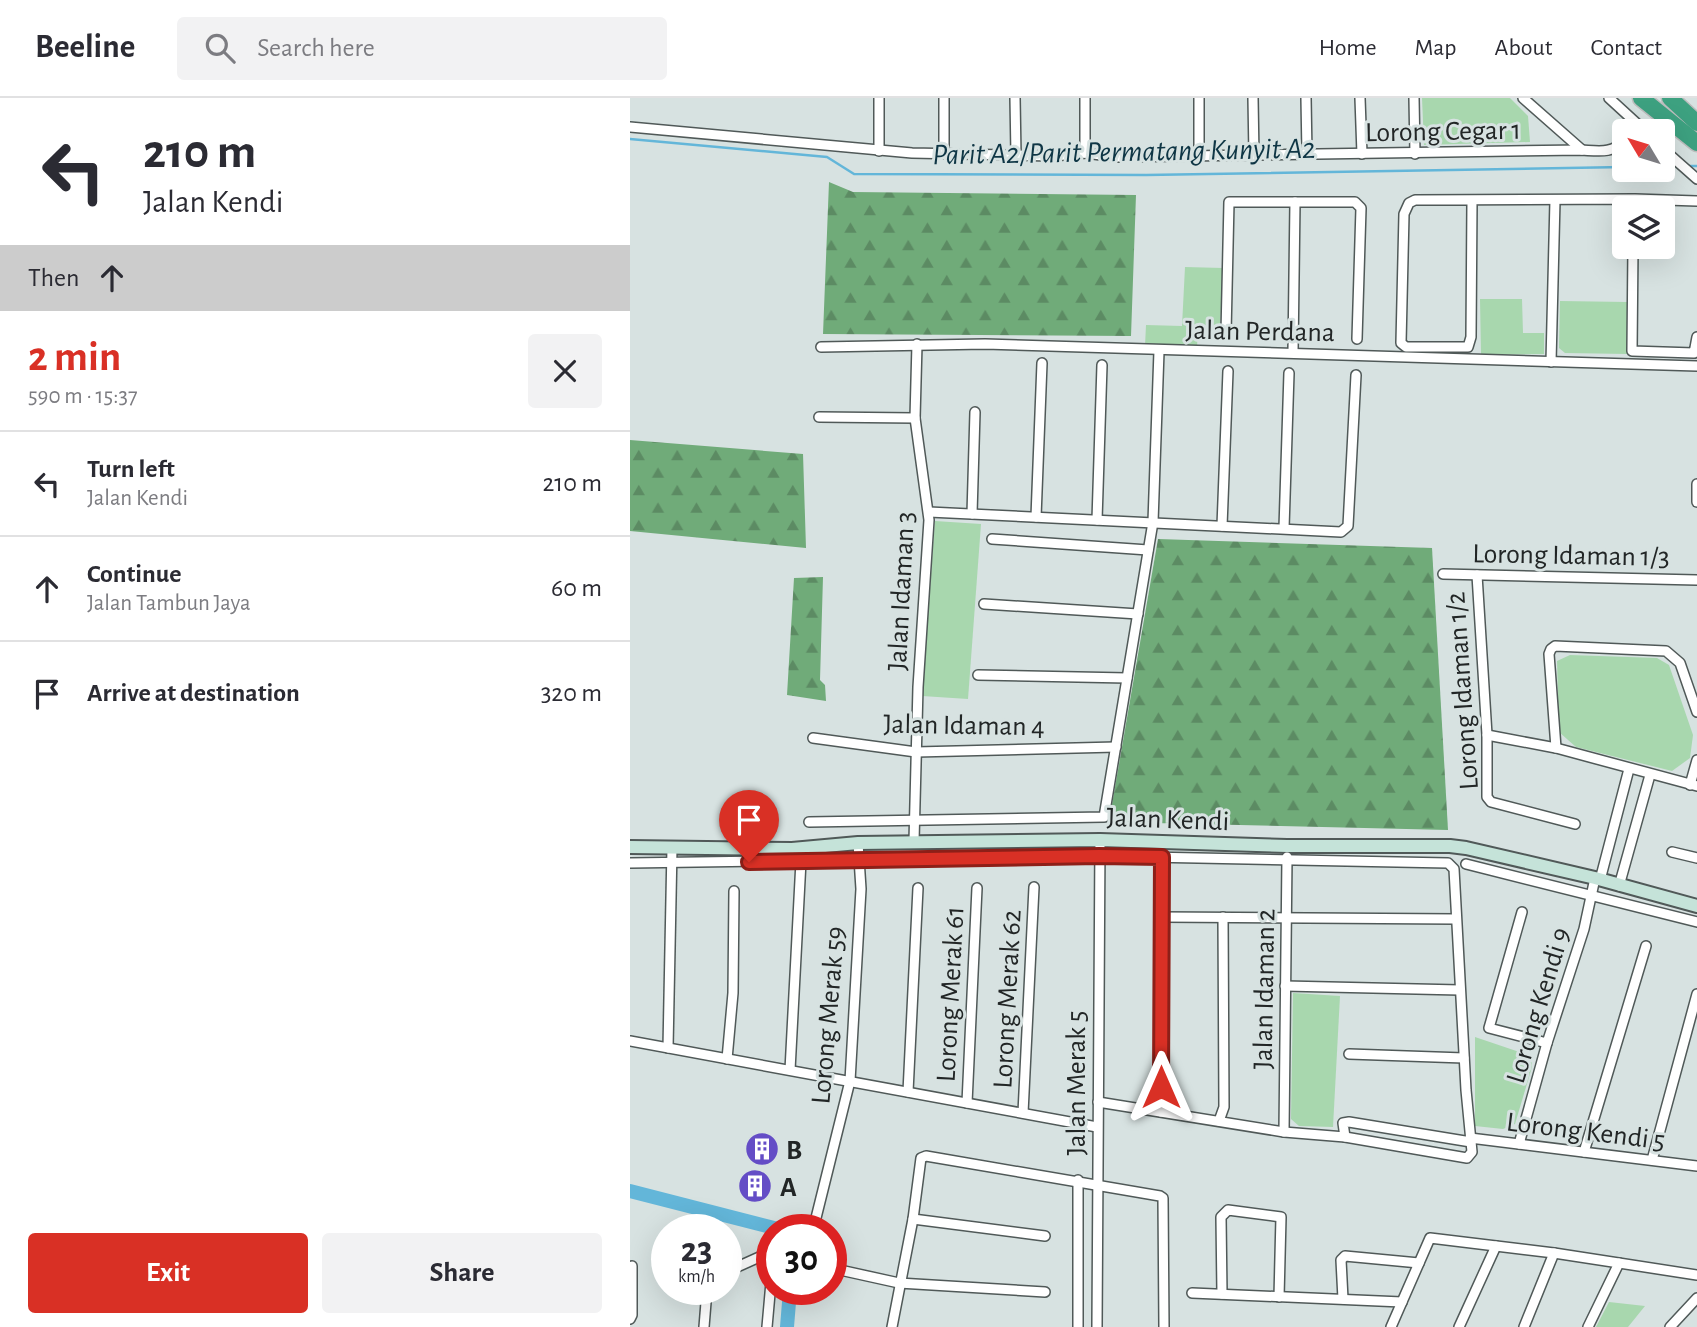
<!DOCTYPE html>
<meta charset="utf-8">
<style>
:root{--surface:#fff;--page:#f2f2f3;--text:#2b2b33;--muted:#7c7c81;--line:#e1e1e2;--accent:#d93025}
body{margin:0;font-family:"Alegreya Sans",sans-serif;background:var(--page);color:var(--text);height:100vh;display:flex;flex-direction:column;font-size:26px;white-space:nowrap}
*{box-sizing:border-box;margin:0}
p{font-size:23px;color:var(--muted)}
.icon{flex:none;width:38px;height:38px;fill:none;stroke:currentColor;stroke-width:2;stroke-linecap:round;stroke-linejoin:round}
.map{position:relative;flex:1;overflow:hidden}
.details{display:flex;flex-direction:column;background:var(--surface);width:630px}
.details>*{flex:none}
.guide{background:#fff;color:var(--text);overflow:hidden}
.needle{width:46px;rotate:308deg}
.controls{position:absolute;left:982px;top:21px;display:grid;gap:14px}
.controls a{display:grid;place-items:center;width:63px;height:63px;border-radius:7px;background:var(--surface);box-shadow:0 7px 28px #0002;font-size:35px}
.speed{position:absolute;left:21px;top:1116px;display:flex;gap:14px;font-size:35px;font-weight:700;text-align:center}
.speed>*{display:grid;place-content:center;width:91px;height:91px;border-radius:50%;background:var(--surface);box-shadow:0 7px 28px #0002;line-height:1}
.speed small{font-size:18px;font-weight:400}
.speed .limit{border:10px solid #d22;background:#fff;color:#111}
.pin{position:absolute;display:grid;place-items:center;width:60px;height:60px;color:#fff;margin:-72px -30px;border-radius:50% 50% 50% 0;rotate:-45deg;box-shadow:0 0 7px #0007}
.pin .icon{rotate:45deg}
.me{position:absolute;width:77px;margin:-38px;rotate:0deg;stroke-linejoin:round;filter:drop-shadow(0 0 5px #0008)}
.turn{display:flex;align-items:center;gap:24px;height:147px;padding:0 28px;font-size:32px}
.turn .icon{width:91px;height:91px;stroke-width:2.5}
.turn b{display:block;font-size:49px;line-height:60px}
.then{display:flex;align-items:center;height:66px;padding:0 28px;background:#0003;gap:14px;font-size:26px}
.round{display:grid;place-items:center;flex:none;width:74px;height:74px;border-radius:7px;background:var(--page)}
.summary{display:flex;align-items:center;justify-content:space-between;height:119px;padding:0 28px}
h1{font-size:42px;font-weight:600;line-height:52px;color:var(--accent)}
.button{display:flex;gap:14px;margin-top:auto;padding:14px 28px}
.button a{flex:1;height:80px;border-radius:7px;background:var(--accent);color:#fff;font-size:28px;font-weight:600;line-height:80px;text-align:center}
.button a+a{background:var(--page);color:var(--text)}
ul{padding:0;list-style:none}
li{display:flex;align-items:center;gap:21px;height:105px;padding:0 28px;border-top:2px solid var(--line)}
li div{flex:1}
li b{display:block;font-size:26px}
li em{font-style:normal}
header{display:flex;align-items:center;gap:42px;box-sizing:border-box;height:98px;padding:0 35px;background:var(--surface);border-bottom:2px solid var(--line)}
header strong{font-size:33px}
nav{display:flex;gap:38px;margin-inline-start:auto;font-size:24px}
.search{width:490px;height:63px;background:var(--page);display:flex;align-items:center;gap:18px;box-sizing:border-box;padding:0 24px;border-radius:7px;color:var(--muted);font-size:26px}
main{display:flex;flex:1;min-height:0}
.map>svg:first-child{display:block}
</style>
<header>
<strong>Beeline</strong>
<div class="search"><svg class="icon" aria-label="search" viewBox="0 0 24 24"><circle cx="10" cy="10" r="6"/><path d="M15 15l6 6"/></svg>Search here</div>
<nav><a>Home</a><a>Map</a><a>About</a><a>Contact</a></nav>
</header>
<main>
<section class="details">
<div class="guide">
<div class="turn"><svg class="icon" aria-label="left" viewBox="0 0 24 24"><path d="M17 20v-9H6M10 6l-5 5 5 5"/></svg><div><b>210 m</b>Jalan Kendi</div></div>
<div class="then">Then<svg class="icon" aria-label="ahead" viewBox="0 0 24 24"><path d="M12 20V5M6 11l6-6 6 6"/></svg></div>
</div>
<div class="summary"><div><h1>2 min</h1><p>590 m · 15:37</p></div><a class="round"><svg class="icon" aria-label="close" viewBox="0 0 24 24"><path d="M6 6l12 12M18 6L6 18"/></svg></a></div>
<ul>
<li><svg class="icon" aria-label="left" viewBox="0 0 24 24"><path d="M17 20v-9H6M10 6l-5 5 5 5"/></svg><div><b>Turn left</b><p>Jalan Kendi</p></div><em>210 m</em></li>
<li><svg class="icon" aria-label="ahead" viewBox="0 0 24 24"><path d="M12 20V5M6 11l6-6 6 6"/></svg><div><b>Continue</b><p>Jalan Tambun Jaya</p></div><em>60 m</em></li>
<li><svg class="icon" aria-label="arrive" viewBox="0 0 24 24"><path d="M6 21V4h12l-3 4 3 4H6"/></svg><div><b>Arrive at destination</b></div><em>320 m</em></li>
</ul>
<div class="button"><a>Exit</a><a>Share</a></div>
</section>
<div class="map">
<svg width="1067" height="1229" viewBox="0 0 1067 1229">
<defs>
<pattern id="forest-firs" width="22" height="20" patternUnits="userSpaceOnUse" patternTransform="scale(1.75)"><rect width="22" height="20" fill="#70ab79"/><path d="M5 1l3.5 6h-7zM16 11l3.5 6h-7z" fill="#5c8b63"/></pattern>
</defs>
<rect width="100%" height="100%" fill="#d7e2e1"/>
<g fill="url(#forest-firs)">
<polygon points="199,84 223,94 506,97 501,238 193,236"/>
<polygon points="0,342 173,356 176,450 0,433"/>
<polygon points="528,441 802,450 818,732 479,724"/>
<polygon points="193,479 190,582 195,587 196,603 157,597 164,480"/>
</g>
<g fill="#a8d7ae">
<polygon points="792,0 880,0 898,18 900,44 794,47"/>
<polygon points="555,169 593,170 590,228 568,227 567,250 515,248 516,227 552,228"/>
<polygon points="850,201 892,201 893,235 914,235 914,256 851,257"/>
<polygon points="930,203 997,204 997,256 935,255 929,250"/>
<polygon points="305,423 351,426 338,601 292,598"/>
<polygon points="940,557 1027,560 1039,567 1063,637 1060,660 1042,673 946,649 929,634 927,563"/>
<polygon points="663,895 710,898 703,1029 669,1028 661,1021"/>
<polygon points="845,939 901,958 902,969 885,1026 873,1031 845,1028"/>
<polygon points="979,1204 1015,1208 998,1229 966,1229"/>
</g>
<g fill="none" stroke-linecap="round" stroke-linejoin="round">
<g stroke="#63b6d9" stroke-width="2.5">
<polyline points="0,41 197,59 224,76 516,77 994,69"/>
<polyline points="1032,68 1046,68"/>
<polyline points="1056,68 1067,68"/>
</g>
<g stroke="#63b6d9" stroke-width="14">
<polyline points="0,1093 152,1132"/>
<polyline points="157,1229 160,1192"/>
</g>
<g stroke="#505958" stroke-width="12">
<g id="street">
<polyline points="314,0 314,56"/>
<polyline points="385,0 386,57"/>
<polyline points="455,0 455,55"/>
<polyline points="569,0 569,58"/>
<polyline points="623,0 624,58"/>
<polyline points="676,0 677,56"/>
<polyline points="730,0 732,56"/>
<polyline points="784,0 785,56"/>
<polyline points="893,0 952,52"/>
<polyline points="979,0 1015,33"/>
<path d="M0 29 282 55 424 58 455 55 487 59 952 52C969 53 983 56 994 42"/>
<polyline points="1032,50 1067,81"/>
<polyline points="249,53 249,0"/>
<polyline points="842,103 841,239 838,249 776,249 771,245 774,116 779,105 785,102 1005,101 1067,103"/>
<polyline points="1003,149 1002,253 1064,255 1067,239"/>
<polyline points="596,235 599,104 725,104 731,110 727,241"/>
<polyline points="191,249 355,246 1067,268"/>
<polyline points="663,254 665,104"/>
<polyline points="921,264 925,102"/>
<polyline points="189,319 285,320"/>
<polyline points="1067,386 1067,404"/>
<polyline points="299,414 711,434 718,428 726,277"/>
<polyline points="342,416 345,314"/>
<polyline points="406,419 412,265"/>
<polyline points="467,422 472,267"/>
<polyline points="592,428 598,273"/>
<polyline points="654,430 659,275"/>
<polyline points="362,441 518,452"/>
<polyline points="813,476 1067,482"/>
<polyline points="847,477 857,637 857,699 861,704 945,726"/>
<polyline points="354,506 508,516"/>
<polyline points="348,577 497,580"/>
<polyline points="857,637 926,650 1067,688"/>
<polyline points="183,640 286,654 486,649"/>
<polyline points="926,650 919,556 921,551 925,548 1036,553 1050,565 1067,614"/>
<polyline points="1060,687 1067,662"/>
<polyline points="179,724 474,719 523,424 529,253"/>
<polyline points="284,743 288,589 299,422 285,320 287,246"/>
<polyline points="1042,754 1067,760"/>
<polyline points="0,765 469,758 818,765 824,771 836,992 842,1054 837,1060 715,1039 654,1034 468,1004"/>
<polyline points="836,766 1067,824"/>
<polyline points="970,782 999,671"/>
<polyline points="989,788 1020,677"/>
<polyline points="892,814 859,930 917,945"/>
<polyline points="532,819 826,821"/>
<polyline points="655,888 830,892"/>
<polyline points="0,943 467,1029"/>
<polyline points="38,950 42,750"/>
<polyline points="719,956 834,960"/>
<polyline points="97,961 103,895 104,793"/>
<polyline points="160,972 171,763"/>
<polyline points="278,994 288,790"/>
<polyline points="337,1005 347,790"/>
<polyline points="531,1014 532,759"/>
<polyline points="393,1015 404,789"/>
<polyline points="589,1023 594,1009 593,819"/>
<polyline points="654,1034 657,759"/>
<polyline points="715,1039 713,1025 719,1024 841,1044"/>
<polyline points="840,1040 1067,1068"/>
<polyline points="889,1046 917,945 954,831 965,780"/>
<polyline points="954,1054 1016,848"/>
<polyline points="1022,1062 1067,896"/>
<polyline points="283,1121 415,1138"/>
<polyline points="183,1132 220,983 231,791 228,745"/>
<polyline points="201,1170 269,1185 415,1194"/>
<polyline points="96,1174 136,1156 142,1158"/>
<polyline points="562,1195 772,1204"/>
<polyline points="592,1196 591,1119 598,1112 651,1119 649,1199"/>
<polyline points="713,1201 711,1162 715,1158 789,1165"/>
<polyline points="0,1221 2,1217 2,1168"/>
<polyline points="74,1229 77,1192"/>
<polyline points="137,1229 142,1173"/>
<polyline points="262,1229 283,1121 291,1060 296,1058 530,1098 533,1100 534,1229"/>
<polyline points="448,1229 448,1082"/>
<polyline points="467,1229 470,742"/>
<polyline points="761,1229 800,1140 924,1155 1067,1177"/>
<polyline points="829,1229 866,1148"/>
<polyline points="894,1229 924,1155"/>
<polyline points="958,1229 989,1165"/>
<polyline points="1040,1229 1067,1200"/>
</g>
</g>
<g stroke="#505958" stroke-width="16">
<polyline id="secondary" points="0,749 162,751 228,745 470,742 657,748 820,748 836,750 965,780 1067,808"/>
</g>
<g stroke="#bdbebe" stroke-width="19">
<g id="highway">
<polyline points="1011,0 1067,45"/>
<polyline points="1040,0 1067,25"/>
</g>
</g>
<use href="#street" stroke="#fff" stroke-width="9"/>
<use href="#secondary" stroke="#c5e3d9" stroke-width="12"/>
<use href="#highway" stroke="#3da180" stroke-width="16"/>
</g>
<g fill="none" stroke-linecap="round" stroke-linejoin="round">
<g stroke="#8d1f18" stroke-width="18">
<polyline id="route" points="119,764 469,758 532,759 531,989"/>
</g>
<use href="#route" stroke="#d93025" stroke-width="12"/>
</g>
<defs>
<g id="building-disc" transform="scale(1.75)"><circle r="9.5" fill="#644dc6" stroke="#d7e2e1"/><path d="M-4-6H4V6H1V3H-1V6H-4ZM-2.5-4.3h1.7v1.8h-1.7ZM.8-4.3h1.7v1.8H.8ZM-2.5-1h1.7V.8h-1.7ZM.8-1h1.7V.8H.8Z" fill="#fff"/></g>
</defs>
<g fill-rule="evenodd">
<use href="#building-disc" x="132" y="1051"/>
<use href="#building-disc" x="125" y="1088"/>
</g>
<g text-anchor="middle" stroke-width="6" stroke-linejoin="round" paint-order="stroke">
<g font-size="28" fill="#222626" stroke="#d7e2e1">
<text transform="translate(813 32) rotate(-1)" y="10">Lorong Cegar 1</text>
<text transform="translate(630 232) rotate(1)" y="10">Jalan Perdana</text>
<text transform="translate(941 456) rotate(1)" y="10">Lorong Idaman 1/3</text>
<text transform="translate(270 493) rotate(-87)" y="10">Jalan Idaman 3</text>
<text transform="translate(831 593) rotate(-94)" y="10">Lorong Idaman 1/2</text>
<text transform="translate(334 626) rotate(1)" y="10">Jalan Idaman 4</text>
<text transform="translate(538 720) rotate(2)" y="10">Jalan Kendi</text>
<text transform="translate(633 891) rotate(-89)" y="10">Jalan Idaman 2</text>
<text transform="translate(319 896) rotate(-87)" y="10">Lorong Merak 61</text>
<text transform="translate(376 901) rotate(-87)" y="10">Lorong Merak 62</text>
<text transform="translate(907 907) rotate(-73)" y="10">Lorong Kendi 9</text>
<text transform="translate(197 917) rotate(-85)" y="10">Lorong Merak 59</text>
<text transform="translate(445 985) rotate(-90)" y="10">Jalan Merak 5</text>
<text transform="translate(956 1032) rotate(7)" y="10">Lorong Kendi 5</text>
</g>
<g font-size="28" font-weight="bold" fill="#222626" stroke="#d7e2e1" text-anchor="start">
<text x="156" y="1061">B</text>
<text x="150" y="1098">A</text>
</g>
<g font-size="30" font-style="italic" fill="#0f3645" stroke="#d7e2e1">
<text transform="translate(494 53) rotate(-1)" y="10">Parit A2/Parit Permatang Kunyit A2</text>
</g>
</g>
</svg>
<div class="controls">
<a><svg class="needle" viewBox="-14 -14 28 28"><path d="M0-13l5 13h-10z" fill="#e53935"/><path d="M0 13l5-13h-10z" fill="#7c7c81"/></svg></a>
<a><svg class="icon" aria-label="layers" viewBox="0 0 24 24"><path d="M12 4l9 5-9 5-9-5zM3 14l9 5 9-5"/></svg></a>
</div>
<div class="speed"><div>23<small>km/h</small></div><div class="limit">30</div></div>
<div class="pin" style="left:119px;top:764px;background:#d93025"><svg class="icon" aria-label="arrive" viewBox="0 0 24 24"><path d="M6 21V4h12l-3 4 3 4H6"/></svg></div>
<svg class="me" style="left:531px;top:989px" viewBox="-20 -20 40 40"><path d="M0-17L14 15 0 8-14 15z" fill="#d93025" stroke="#fff" stroke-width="4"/></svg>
</div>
</main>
